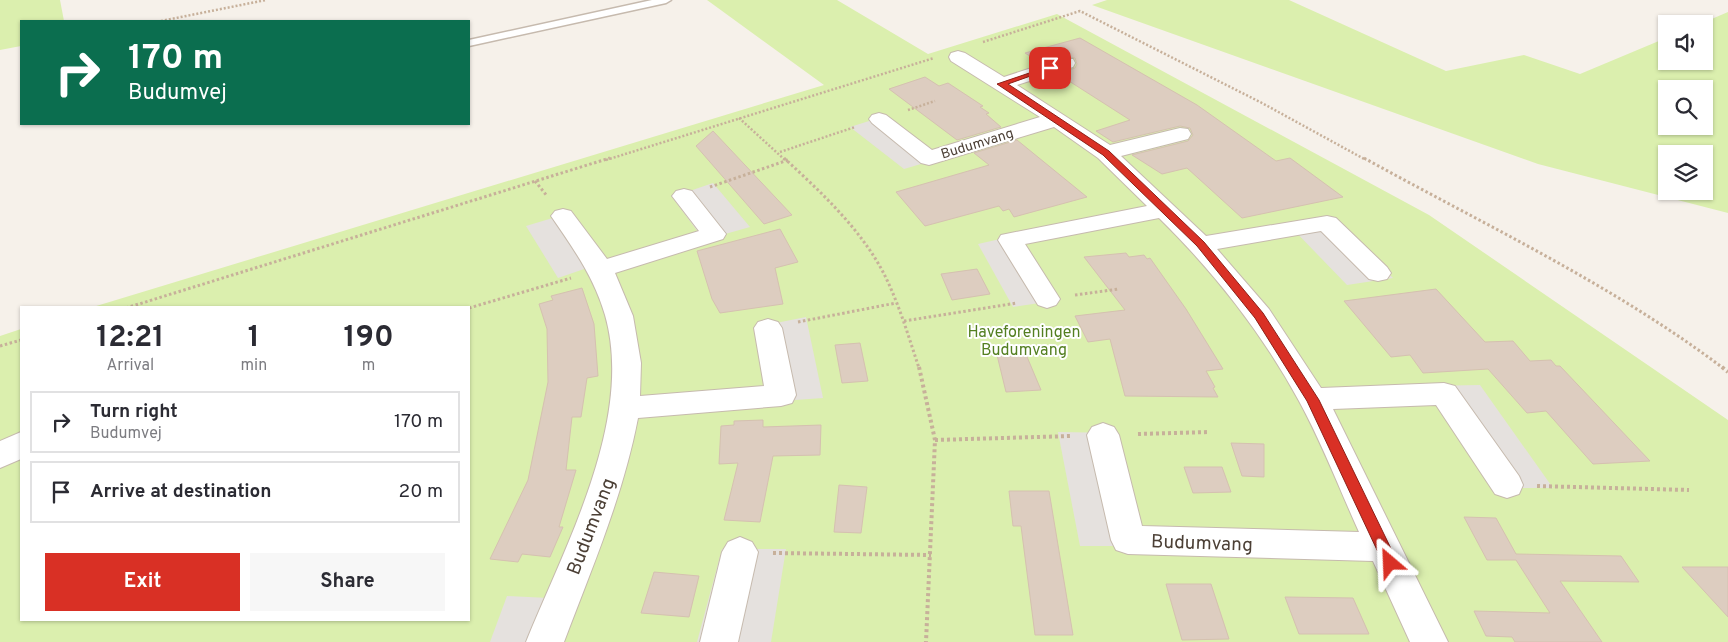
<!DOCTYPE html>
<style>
:root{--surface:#fff;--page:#f7f7f7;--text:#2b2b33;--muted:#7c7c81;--line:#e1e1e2;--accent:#d93025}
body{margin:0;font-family:Overpass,sans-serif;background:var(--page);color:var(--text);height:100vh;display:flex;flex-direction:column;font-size:19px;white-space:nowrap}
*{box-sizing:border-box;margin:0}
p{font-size:16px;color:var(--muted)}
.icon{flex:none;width:28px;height:28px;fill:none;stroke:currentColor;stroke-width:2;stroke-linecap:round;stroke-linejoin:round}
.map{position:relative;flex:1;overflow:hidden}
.details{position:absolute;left:20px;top:306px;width:450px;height:315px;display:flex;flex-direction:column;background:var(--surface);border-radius:0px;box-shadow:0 1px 4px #0004}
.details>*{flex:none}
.hud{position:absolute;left:20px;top:20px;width:450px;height:105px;border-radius:0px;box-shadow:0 1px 4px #0004;background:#0b6e4f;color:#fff;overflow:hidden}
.controls{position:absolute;left:1658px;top:15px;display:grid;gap:10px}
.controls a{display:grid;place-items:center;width:55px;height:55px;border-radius:0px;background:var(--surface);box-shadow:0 1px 4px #0004;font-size:25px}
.pin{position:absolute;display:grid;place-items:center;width:42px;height:42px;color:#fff;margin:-21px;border-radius:10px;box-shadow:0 2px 8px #0006}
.me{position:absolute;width:55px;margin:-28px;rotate:334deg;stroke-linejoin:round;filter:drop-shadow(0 0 4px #0008)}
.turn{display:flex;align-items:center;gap:18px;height:105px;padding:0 25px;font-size:22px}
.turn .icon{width:65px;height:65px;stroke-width:2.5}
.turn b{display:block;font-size:35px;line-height:42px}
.eta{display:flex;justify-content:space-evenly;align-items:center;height:85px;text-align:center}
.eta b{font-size:30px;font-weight:700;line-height:35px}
.cta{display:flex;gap:10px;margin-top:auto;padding:10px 25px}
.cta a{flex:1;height:58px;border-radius:0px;background:var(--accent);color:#fff;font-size:20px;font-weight:700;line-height:58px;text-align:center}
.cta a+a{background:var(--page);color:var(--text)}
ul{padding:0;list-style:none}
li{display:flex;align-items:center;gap:15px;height:62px;margin:0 10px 8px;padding:0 15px;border:2px solid var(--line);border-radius:0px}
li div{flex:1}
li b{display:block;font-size:19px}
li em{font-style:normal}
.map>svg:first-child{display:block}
</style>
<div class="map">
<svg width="1728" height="642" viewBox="0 0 1728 642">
<rect width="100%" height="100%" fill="#f6f1ea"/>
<g fill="#dbefae" fill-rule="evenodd">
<polygon points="0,0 60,0 64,21 21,21 21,46 0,50"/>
<polygon points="707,0 837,0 928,54 1057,14 1429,215 1728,420 1728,642 0,642 0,336 21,329 21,620 469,620 469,308 93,307 824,85"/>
<path d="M1107 0H1289L1446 71 1524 55 1580 74 1666 38V61H1704V24H1700L1728 12V213L1538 164 1092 5ZM1666 89H1704V126H1666ZM1666 154H1704V191H1666Z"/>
</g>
<g fill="#e5e1de">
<polygon points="885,116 941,158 904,169 850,127"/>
<polygon points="713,183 750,227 704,240 672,197"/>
<polygon points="556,217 590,267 558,278 526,226"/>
<polygon points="1331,218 1393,278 1347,285 1288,224"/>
<polygon points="1018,235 1060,300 1013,307 978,244"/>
<polygon points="806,317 823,398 768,402 756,327"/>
<polygon points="1480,385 1553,488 1495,488 1425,386"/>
<polygon points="1058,432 1118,433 1147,546 1080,546"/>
<polygon points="722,549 786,549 771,642 697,642"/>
<polygon points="507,596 549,598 535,642 490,642"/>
</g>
<g fill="#ddcdc0" stroke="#d5c1b0">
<polygon points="1080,38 1197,105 1276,161 1290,158 1343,197 1242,218 1187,168 1162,174 1132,155 1188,141 1193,135 1190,128 1180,126 1113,142 1096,131 1130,120 1058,74 1075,68 1077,64 1075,58 1059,57 1041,63 1025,53"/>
<polygon points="925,77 939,86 948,83 983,106 980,107 989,113 986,114 1001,127 957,140 889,89"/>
<polygon points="713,131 792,215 764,224 696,146"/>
<polygon points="1017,140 1087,197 1014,217 1009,209 1003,211 999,206 925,226 896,192 989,165 974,153"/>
<polygon points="780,229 798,262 775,268 783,304 720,313 712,299 697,251"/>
<polygon points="1126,253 1129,257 1144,255 1147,259 1150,258 1186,309 1223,369 1206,371 1215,387 1213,388 1218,397 1125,396 1110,339 1088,342 1075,316 1125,310 1084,257"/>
<polygon points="977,269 990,294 952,300 941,274"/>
<polygon points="582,288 594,324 598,376 587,378 581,417 572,417 566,470 576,470 559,527 563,527 550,557 522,554 518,562 490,559 528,480 548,382 547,329 539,304 553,300 551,296"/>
<polygon points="1436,289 1485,342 1513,341 1530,361 1551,360 1556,366 1560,366 1650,461 1593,464 1546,411 1527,413 1488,369 1423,373 1410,355 1391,357 1344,301"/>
<polygon points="860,343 868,381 842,383 835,345"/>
<polygon points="1025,352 1041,390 1006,392 997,355"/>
<polygon points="763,420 763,427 821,425 820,455 773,456 760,522 724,520 738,463 719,464 721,426 734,425 734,421"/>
<polygon points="1231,443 1264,444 1264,477 1242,476"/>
<polygon points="1184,467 1222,467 1231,492 1193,493"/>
<polygon points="839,485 867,487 861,533 834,532"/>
<polygon points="1009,491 1049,491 1073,635 1035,635 1021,526 1013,526"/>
<polygon points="1464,517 1496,518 1516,554 1621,556 1639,582 1560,581 1602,642 1515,642 1512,637 1486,636 1474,611 1550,613 1516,560 1487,560"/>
<polygon points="1682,567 1728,567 1728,617"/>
<polygon points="654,572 699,576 689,617 641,613"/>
<polygon points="1166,584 1211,584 1229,639 1182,640"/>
<polygon points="1285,597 1353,598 1369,634 1299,634"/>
</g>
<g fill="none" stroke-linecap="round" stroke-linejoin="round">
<g stroke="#c6baae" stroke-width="3">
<polygon id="service" points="652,0 671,0 666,3 469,46 469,40"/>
</g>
<g stroke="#c6baae" stroke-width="2">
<g id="minor">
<path d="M958 51 965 53 1004 77 1059 59H1073L1075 63 1073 67 1017 85 1110 145 1180 128 1188 129 1191 134 1188 139 1121 156 1206 236 1327 216 1336 218 1387 267 1391 273 1387 279 1378 281 1369 279 1321 231 1217 249 1269 309 1321 388 1444 383 1455 386 1519 476 1523 485 1519 494 1507 498 1495 494 1436 405 1333 409 1448 642H1410L1373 561 1128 554 1116 550 1111 540 1087 435 1092 427 1103 423 1114 427 1119 435 1142 526 1359 532C1339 488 1322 443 1299 401 1262 333 1214 272 1159 218L1025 244 1060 299 1056 305 1047 308 1038 305 998 240 1001 235 1147 206 1098 158 1054 127 929 165 921 163 872 123 869 119 872 115 879 113 886 115 932 150 1040 117 951 61 949 57 951 53Z"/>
<path d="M684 189 692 191 726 234 723 239 615 273 633 316 641 363 640 396 764 386 754 328 758 322 768 319 778 322 782 328 796 395 792 403 781 406 638 418C623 496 592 568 564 642H526C564 548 635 419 605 315 594 277 573 248 551 216L555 211 563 209 571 211 607 259 699 231 672 196 676 191Z"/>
<polygon points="21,432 21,459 0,468 0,441"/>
<polygon points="740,537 752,542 758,552 738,642 700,642 722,552 728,542"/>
</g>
</g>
<g stroke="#c7b09a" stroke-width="2.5" stroke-dasharray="2 2" stroke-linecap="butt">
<polyline points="161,21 266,0"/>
<polyline points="983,42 1080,11 1262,103 1366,160"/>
<polyline points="908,110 935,101"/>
<polyline points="739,118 785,160"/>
<polyline points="780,152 855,127"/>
<polyline points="606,160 934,58"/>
</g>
<g stroke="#c7b09a" stroke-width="3" stroke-dasharray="2.5 2.5" stroke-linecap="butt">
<path d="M784 158C821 192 864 232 886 278 900 307 909 338 919 368"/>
<path d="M1364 158C1485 225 1613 285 1723 368"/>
<polyline points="535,181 547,196"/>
<polyline points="710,187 788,160"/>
<polyline points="1075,295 1119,289"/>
<polyline points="126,308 610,158"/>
<polyline points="469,308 571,278"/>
<polyline points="904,321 1017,303"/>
<polyline points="798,322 896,303"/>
<polyline points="0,346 21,340"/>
</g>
<g stroke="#c7b09a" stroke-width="4" stroke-dasharray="3 3" stroke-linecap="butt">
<polyline points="919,367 935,440 926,642"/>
<polyline points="1722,367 1728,372"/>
<polyline points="1138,434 1209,432"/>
<polyline points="935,440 1071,436"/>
<polyline points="1537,486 1689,490"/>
<polyline points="773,553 931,555"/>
</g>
<use href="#service" fill="#fff" fill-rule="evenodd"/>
<use href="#minor" fill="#fff" fill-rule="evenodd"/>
</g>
<polygon fill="#d93025" stroke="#8d1f18" points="1047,67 1053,68 1008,84 1109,151 1204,242 1263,313 1319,400 1398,563 1396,567 1390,569 1385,567 1307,401 1255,318 1197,246 1103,155 997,84"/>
<g text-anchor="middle" stroke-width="4" stroke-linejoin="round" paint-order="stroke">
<g font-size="14" fill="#4c4036" stroke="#fff">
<text transform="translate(977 143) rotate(-17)" y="5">Budumvang</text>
</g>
<g font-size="16" fill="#537f21" stroke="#fff">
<text x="1024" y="337">Haveforeningen<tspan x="1024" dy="18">Budumvang</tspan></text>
</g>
<g font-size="19" fill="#4c4036" stroke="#fff">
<text transform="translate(590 526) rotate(-69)" y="7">Budumvang</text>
<text transform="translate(1202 542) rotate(2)" y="7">Budumvang</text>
</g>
</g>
</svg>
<div class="controls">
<a><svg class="icon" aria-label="sound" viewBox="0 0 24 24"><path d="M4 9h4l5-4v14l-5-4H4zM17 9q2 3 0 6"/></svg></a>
<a><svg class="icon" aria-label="search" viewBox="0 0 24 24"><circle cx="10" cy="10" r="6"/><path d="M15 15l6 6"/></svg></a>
<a><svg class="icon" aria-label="layers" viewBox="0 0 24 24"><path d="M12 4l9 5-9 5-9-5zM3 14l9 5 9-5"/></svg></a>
</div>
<div class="pin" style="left:1050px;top:68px;background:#d93025"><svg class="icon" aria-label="arrive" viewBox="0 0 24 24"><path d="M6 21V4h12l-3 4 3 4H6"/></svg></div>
<svg class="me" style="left:1390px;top:563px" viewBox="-20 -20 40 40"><path d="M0-17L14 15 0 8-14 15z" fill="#d93025" stroke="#fff" stroke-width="4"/></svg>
<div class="hud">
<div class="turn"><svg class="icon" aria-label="right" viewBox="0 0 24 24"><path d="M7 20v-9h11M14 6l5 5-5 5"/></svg><div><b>170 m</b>Budumvej</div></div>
</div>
<section class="details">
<div class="eta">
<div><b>12:21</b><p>Arrival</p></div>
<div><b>1</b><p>min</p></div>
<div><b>190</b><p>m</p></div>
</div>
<ul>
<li><svg class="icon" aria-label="right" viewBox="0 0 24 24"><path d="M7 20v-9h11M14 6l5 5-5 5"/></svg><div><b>Turn right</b><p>Budumvej</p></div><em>170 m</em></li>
<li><svg class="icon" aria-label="arrive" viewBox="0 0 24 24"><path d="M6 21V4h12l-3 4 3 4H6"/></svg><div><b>Arrive at destination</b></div><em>20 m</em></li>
</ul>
<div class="cta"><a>Exit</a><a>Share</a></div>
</section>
</div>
